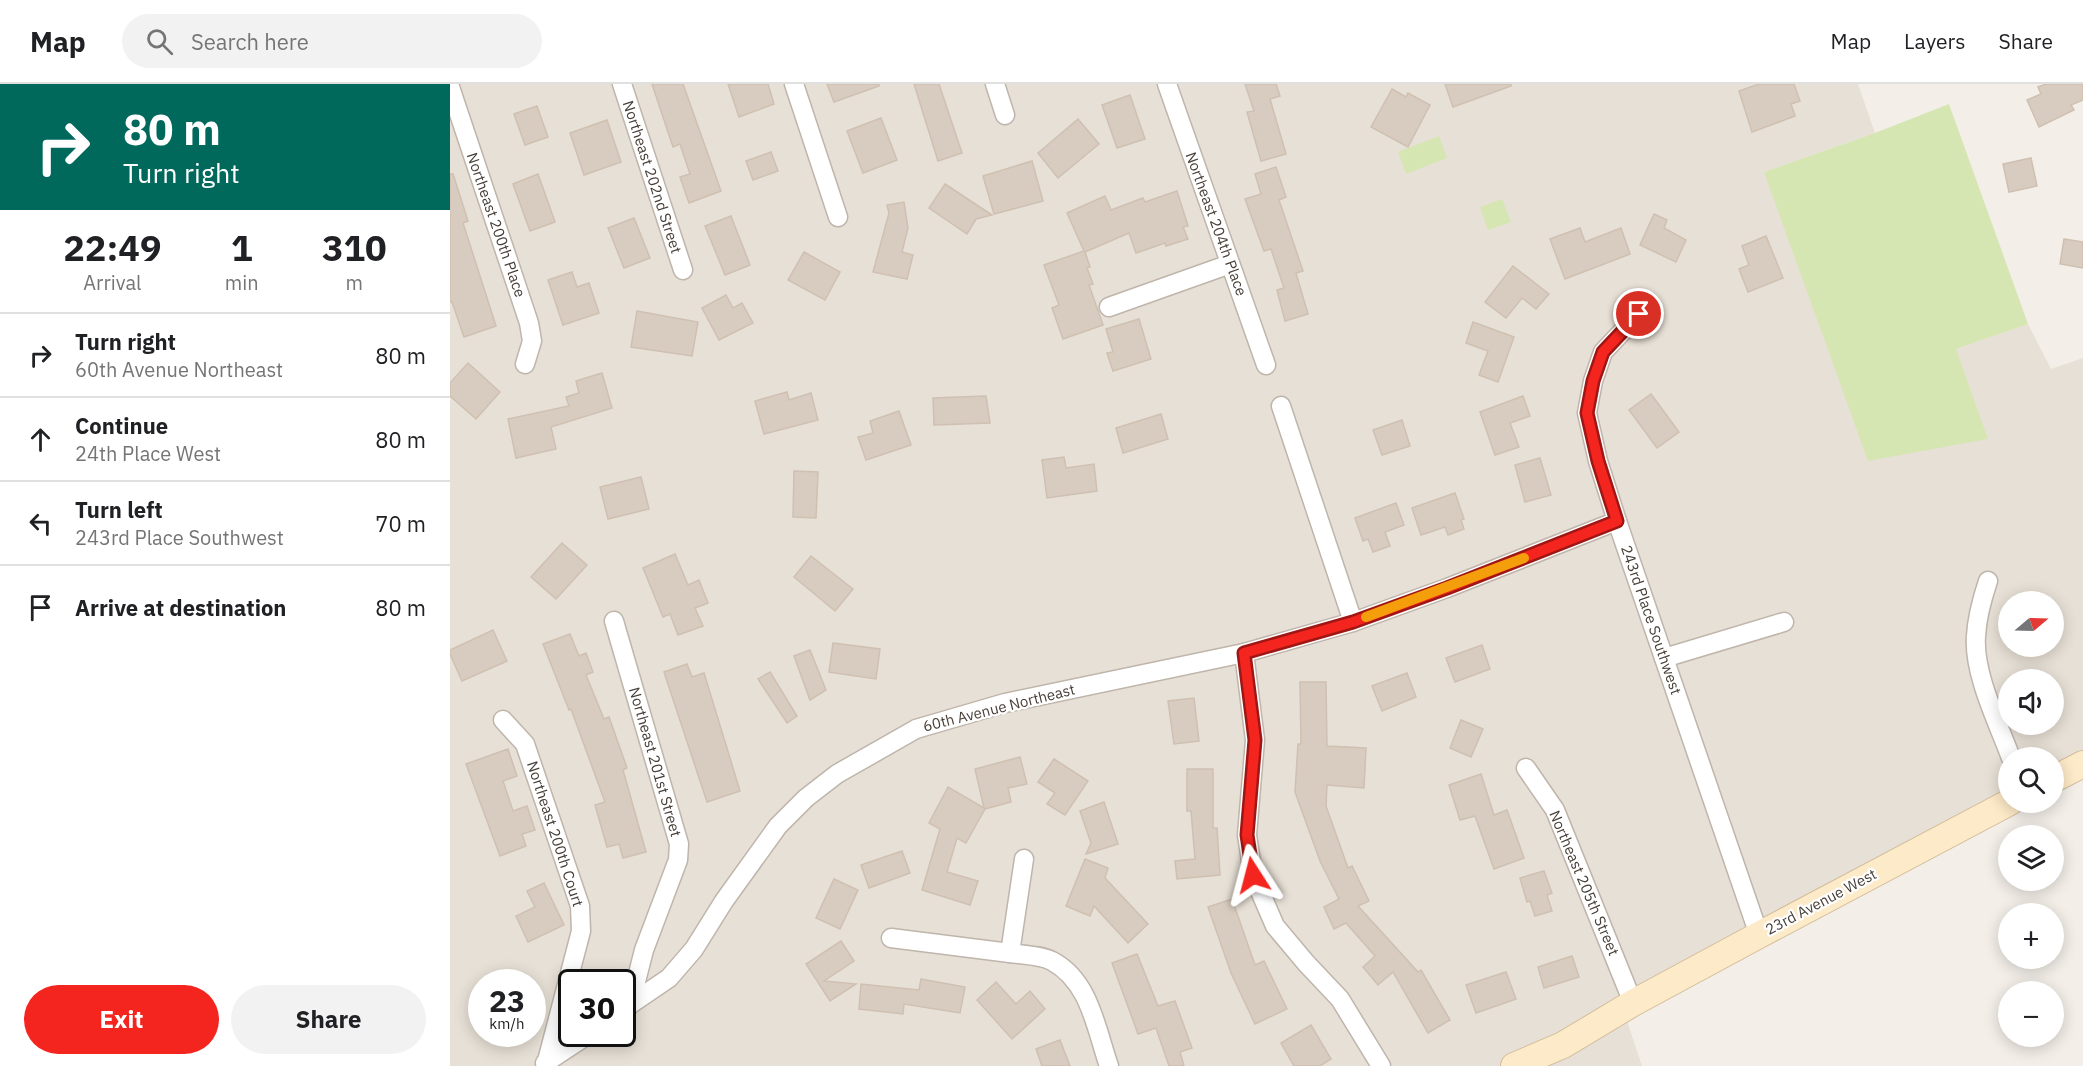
<!DOCTYPE html>
<meta charset="utf-8">
<style>
:root{--surface:#fff;--page:#f2f2f2;--text:#202124;--muted:#757577;--line:#e0e0e0;--accent:#f4241e}
body{margin:0;font-family:"IBM Plex Sans",sans-serif;background:var(--page);color:var(--text);height:100vh;display:flex;flex-direction:column;font-size:22px;white-space:nowrap}
*{box-sizing:border-box;margin:0}
p{font-size:20px;color:var(--muted)}
.icon{flex:none;width:33px;height:33px;fill:none;stroke:currentColor;stroke-width:2;stroke-linecap:round;stroke-linejoin:round}
.map{position:relative;flex:1;overflow:hidden}
.panel{display:flex;flex-direction:column;background:var(--surface);width:450px}
.panel>*{flex:none}
.guide{background:#00695c;color:#fff;overflow:hidden}
.needle{width:39px;rotate:71deg}
.buttons{position:absolute;left:1548px;top:507px;display:grid;gap:12px}
.buttons a{display:grid;place-items:center;width:66px;height:66px;border-radius:50%;background:var(--surface);box-shadow:0 3px 15px #0003;font-size:30px}
.speed{position:absolute;left:18px;top:885px;display:flex;gap:12px;font-size:30px;font-weight:700;text-align:center}
.speed>*{display:grid;place-content:center;width:78px;height:78px;border-radius:50%;background:var(--surface);box-shadow:0 3px 15px #0003;line-height:1}
.speed small{font-size:15px;font-weight:400}
.speed .limit{border:3px solid #111;border-radius:9px;background:#fff;color:#111}
.pin{position:absolute;display:grid;place-items:center;width:51px;height:51px;color:#fff;margin:-26px;border:3px solid #fff;border-radius:50%;box-shadow:0 2px 6px #0007}
.me{position:absolute;width:66px;margin:-33px;rotate:351deg;stroke-linejoin:round;filter:drop-shadow(0 0 4px #0008)}
.turn{display:flex;align-items:center;gap:21px;height:126px;padding:0 24px;font-size:27px}
.turn .icon{width:78px;height:78px;stroke-width:2.5}
.turn b{display:block;font-size:42px;line-height:51px}
.eta{display:flex;justify-content:space-evenly;align-items:center;height:102px;text-align:center}
.eta b{font-size:36px;font-weight:700;line-height:42px}
.button{display:flex;gap:12px;margin-top:auto;padding:12px 24px}
.button a{flex:1;height:69px;border-radius:36px;background:var(--accent);color:#fff;font-size:24px;font-weight:700;line-height:69px;text-align:center}
.button a+a{background:var(--page);color:var(--text)}
ul{padding:0;list-style:none}
li{display:flex;align-items:center;gap:18px;height:84px;padding:0 24px;border-top:2px solid var(--line)}
li div{flex:1}
li b{display:block;font-size:22px}
li em{font-style:normal}
header{display:flex;align-items:center;gap:36px;box-sizing:border-box;height:84px;padding:0 30px;background:var(--surface);border-bottom:2px solid var(--line)}
header strong{font-size:28px}
nav{display:flex;gap:33px;margin-inline-start:auto;font-size:21px}
.search{width:420px;height:54px;background:var(--page);display:flex;align-items:center;gap:15px;box-sizing:border-box;padding:0 21px;border-radius:33px;color:var(--muted);font-size:22px}
main{display:flex;flex:1;min-height:0}
.map>svg:first-child{display:block}
</style>
<header>
<strong>Map</strong>
<div class="search"><svg class="icon" aria-label="search" viewBox="0 0 24 24"><circle cx="10" cy="10" r="6"/><path d="M15 15l6 6"/></svg>Search here</div>
<nav><a>Map</a><a>Layers</a><a>Share</a></nav>
</header>
<main>
<section class="panel">
<div class="guide">
<div class="turn"><svg class="icon" aria-label="right" viewBox="0 0 24 24"><path d="M7 20v-9h11M14 6l5 5-5 5"/></svg><div><b>80 m</b>Turn right</div></div>
</div>
<div class="eta">
<div><b>22:49</b><p>Arrival</p></div>
<div><b>1</b><p>min</p></div>
<div><b>310</b><p>m</p></div>
</div>
<ul>
<li><svg class="icon" aria-label="right" viewBox="0 0 24 24"><path d="M7 20v-9h11M14 6l5 5-5 5"/></svg><div><b>Turn right</b><p>60th Avenue Northeast</p></div><em>80 m</em></li>
<li><svg class="icon" aria-label="ahead" viewBox="0 0 24 24"><path d="M12 20V5M6 11l6-6 6 6"/></svg><div><b>Continue</b><p>24th Place West</p></div><em>80 m</em></li>
<li><svg class="icon" aria-label="left" viewBox="0 0 24 24"><path d="M17 20v-9H6M10 6l-5 5 5 5"/></svg><div><b>Turn left</b><p>243rd Place Southwest</p></div><em>70 m</em></li>
<li><svg class="icon" aria-label="arrive" viewBox="0 0 24 24"><path d="M6 21V4h12l-3 4 3 4H6"/></svg><div><b>Arrive at destination</b></div><em>80 m</em></li>
</ul>
<div class="button"><a>Exit</a><a>Share</a></div>
</section>
<div class="map">
<svg width="1633" height="982" viewBox="0 0 1633 982">
<rect width="100%" height="100%" fill="#f3eee8"/>
<path fill="#e7e0d6" fill-rule="evenodd" d="M8 0H1408L1425 49 1314 88 1506 265 1578 240 1601 285 1633 274V667L1604 683V674H1558V706L1169 913 1192 982H0V5ZM1558 518H1604V562H1558ZM1558 596H1604V640H1558ZM32 898H82V950H32ZM122 898H172V950H122Z"/>
<g fill="#d5e6b2">
<polygon points="1499,20 1578,240 1506,265 1538,355 1418,377 1314,88 1425,49"/>
<polygon points="989,52 997,74 956,90 948,68"/>
<polygon points="1052,115 1061,138 1038,146 1030,123"/>
</g>
<g fill="#d8ccc0" stroke="#cfc0b1" stroke-width="1.5">
<polygon points="202,0 233,0 271,107 239,119 230,93 240,90 230,60 223,63"/>
<polygon points="278,0 318,0 324,20 289,33"/>
<polygon points="377,0 429,0 429,2 384,18"/>
<polygon points="464,0 489,0 512,69 488,77"/>
<polygon points="795,0 826,0 830,12 820,15 836,70 811,77 797,28 804,27"/>
<polygon points="995,0 1061,0 1061,2 1003,23"/>
<polygon points="1309,0 1344,0 1350,17 1341,20 1345,32 1302,48 1289,7"/>
<polygon points="1596,0 1633,0 1633,16 1621,21 1624,26 1589,43 1577,16 1591,10 1588,3"/>
<polygon points="942,5 956,13 958,9 980,21 958,63 921,43"/>
<polygon points="680,11 695,55 667,64 652,21"/>
<polygon points="87,22 98,53 75,61 64,30"/>
<polygon points="431,34 447,76 413,89 397,47"/>
<polygon points="628,35 649,60 608,94 588,69"/>
<polygon points="157,36 171,78 134,91 120,49"/>
<polygon points="321,68 328,87 303,96 296,77"/>
<polygon points="1581,74 1587,102 1559,108 1553,80"/>
<polygon points="582,77 593,117 544,130 533,92"/>
<polygon points="826,83 836,113 829,116 853,187 846,189 858,230 835,237 827,206 834,204 821,165 814,167 795,115 811,110 805,90"/>
<polygon points="0,90 3,90 18,137 13,139 46,242 14,253 2,218 0,218"/>
<polygon points="88,90 105,138 80,147 63,100"/>
<polygon points="495,100 542,131 526,135 517,150 479,124"/>
<polygon points="727,107 738,142 733,143 738,155 716,162 715,159 686,169 679,149 635,168 640,183 637,184 643,200 639,201 653,241 613,255 602,224 609,221 594,181 634,167 617,129 655,112 661,126 693,114 695,118"/>
<polygon points="454,118 458,144 452,168 463,171 457,195 423,188 439,129 437,121"/>
<polygon points="1204,130 1217,136 1214,144 1236,156 1226,178 1190,161"/>
<polygon points="281,132 300,181 275,191 255,142"/>
<polygon points="184,134 200,174 174,184 158,144"/>
<polygon points="1130,144 1135,158 1171,144 1180,170 1115,195 1100,155"/>
<polygon points="1316,152 1333,194 1298,208 1289,185 1299,181 1292,162"/>
<polygon points="1614,155 1633,158 1633,184 1610,180"/>
<polygon points="354,168 390,188 375,216 338,196"/>
<polygon points="1063,182 1099,210 1086,225 1072,214 1056,234 1035,218"/>
<polygon points="122,188 127,203 139,199 149,229 113,241 98,196"/>
<polygon points="276,211 283,224 292,219 303,239 269,256 252,224"/>
<polygon points="187,227 248,238 242,272 181,263"/>
<polygon points="689,235 701,275 663,287 657,269 663,268 656,245"/>
<polygon points="1023,238 1064,253 1048,298 1029,291 1038,267 1016,259"/>
<polygon points="18,279 50,308 26,335 0,312 0,299"/>
<polygon points="152,289 162,324 101,343 106,365 66,374 58,335 119,322 116,313 129,309 126,297"/>
<polygon points="337,308 339,316 361,309 368,336 314,350 305,317"/>
<polygon points="1201,310 1229,348 1207,364 1179,326"/>
<polygon points="536,312 540,339 484,341 483,314"/>
<polygon points="1073,312 1080,332 1060,339 1069,363 1045,371 1030,328"/>
<polygon points="449,327 461,361 416,376 408,353 423,349 420,337"/>
<polygon points="711,330 718,355 673,369 666,344"/>
<polygon points="952,336 960,362 932,371 923,346"/>
<polygon points="614,373 616,384 644,380 647,407 597,414 592,376"/>
<polygon points="1090,374 1101,411 1075,418 1065,381"/>
<polygon points="344,387 368,388 366,434 343,433"/>
<polygon points="191,393 199,425 158,435 150,403"/>
<polygon points="1005,409 1014,435 1011,436 1014,445 998,451 995,443 971,451 962,424"/>
<polygon points="946,419 954,441 935,448 940,462 923,468 918,455 913,457 905,434"/>
<polygon points="112,459 137,481 106,515 81,493"/>
<polygon points="225,470 238,501 249,496 258,519 245,524 253,542 228,551 220,530 213,533 193,484"/>
<polygon points="361,472 403,505 385,527 344,493"/>
<polygon points="43,546 57,577 12,597 0,570 0,566"/>
<polygon points="120,550 129,572 136,569 143,588 136,591 154,635 159,633 177,684 173,686 196,768 173,774 169,760 157,763 145,721 155,718 121,625 119,626 93,560"/>
<polygon points="383,559 430,565 426,595 379,588"/>
<polygon points="1032,561 1040,585 1005,598 996,574"/>
<polygon points="360,566 376,606 360,616 344,572"/>
<polygon points="237,580 242,593 254,589 290,707 257,718 214,588"/>
<polygon points="320,588 347,632 337,639 308,595"/>
<polygon points="957,589 966,613 932,627 922,602"/>
<polygon points="850,598 876,598 877,662 916,664 914,704 877,701 876,722 898,784 902,782 919,817 908,822 968,888 971,886 1000,936 978,949 943,888 928,901 913,883 925,872 896,839 884,845 874,823 889,815 870,777 845,708 848,660 851,660"/>
<polygon points="744,614 749,657 724,660 718,617"/>
<polygon points="1011,636 1033,645 1021,673 1000,664"/>
<polygon points="58,665 67,692 53,697 63,727 77,722 85,746 72,750 76,762 50,772 16,680"/>
<polygon points="570,673 577,700 558,704 561,718 535,725 516,759 507,754 497,788 528,797 520,821 472,806 490,745 479,739 498,703 534,724 525,685"/>
<polygon points="604,675 638,697 615,731 597,720 605,709 588,698"/>
<polygon points="737,685 763,685 763,744 767,744 770,791 727,795 725,777 745,775 741,727 737,727"/>
<polygon points="1031,690 1044,731 1057,726 1074,774 1044,785 1025,732 1010,736 999,701"/>
<polygon points="654,718 668,760 636,770 641,759 630,727"/>
<polygon points="452,767 460,789 419,804 411,781"/>
<polygon points="635,775 658,784 655,794 698,840 678,859 644,822 640,832 616,822"/>
<polygon points="1094,787 1102,809 1097,811 1102,827 1085,832 1080,817 1077,818 1070,794"/>
<polygon points="384,795 408,806 390,845 366,834"/>
<polygon points="94,799 114,841 78,858 66,832 85,823 77,807"/>
<polygon points="782,815 805,881 814,877 837,925 805,940 781,889 758,823"/>
<polygon points="391,857 404,877 374,897 406,900 380,917 356,880"/>
<polygon points="687,870 708,922 725,917 742,964 730,968 734,982 719,982 706,944 688,950 662,879"/>
<polygon points="1122,872 1129,893 1094,904 1088,883"/>
<polygon points="1056,888 1066,915 1026,929 1016,901"/>
<polygon points="471,895 515,903 510,929 454,920 453,930 409,925 411,900 469,906"/>
<polygon points="546,898 566,920 580,907 595,925 562,955 527,916"/>
<polygon points="861,941 881,975 870,982 844,982 831,959"/>
<polygon points="610,956 620,982 592,982 586,965"/>
</g>
<g fill="none" stroke-linecap="round" stroke-linejoin="round">
<g stroke="#bfb5ab" stroke-width="21">
<g id="street">
<polyline points="172,0 233,186"/>
<polyline points="344,0 388,133"/>
<polyline points="545,0 555,31"/>
<polyline points="717,0 816,281"/>
<polyline points="0,3 79,239 82,257 75,280"/>
<polyline points="659,223 780,180"/>
<polyline points="1189,230 1153,268 1143,297 1137,329 1148,377 1167,437 1309,851"/>
<polyline points="831,322 903,538"/>
<path d="M1538 497C1532 515 1527 533 1526 552 1523 589 1548 639 1561 674"/>
<polyline points="164,537 229,760 228,776 194,866 180,921"/>
<polyline points="794,569 805,656 797,751 803,791 825,842 856,879 890,915 931,982"/>
<polyline points="1214,574 1334,538"/>
<polyline points="53,636 75,660 130,822 131,847 97,977"/>
<polyline points="1076,684 1105,726 1183,919"/>
<path d="M574 775 560 869C573 871 591 871 602 877 640 897 646 945 659 982"/>
<polyline points="441,854 560,869"/>
<polyline points="172,926 219,894 244,865 274,817 328,742 356,714 387,690 466,645 555,619 794,569 903,538 997,504 1167,437"/>
<polyline points="95,979 139,950"/>
</g>
</g>
<g stroke="#d2bc99" stroke-width="28">
<g id="secondary">
<polyline points="1604,695 1633,680"/>
<polyline points="1064,982 1113,961 1183,919 1309,851 1560,718"/>
</g>
</g>
<use href="#street" stroke="#fff" stroke-width="18"/>
<use href="#secondary" stroke="#fdeac8" stroke-width="26"/>
</g>
<g fill="none" stroke-linecap="round" stroke-linejoin="round">
<g stroke="#9f1714" stroke-width="15">
<polyline id="route" points="803,791 797,751 805,656 794,569 903,538 997,504 1167,437 1148,377 1137,329 1143,297 1153,268 1189,230"/>
</g>
<use href="#route" stroke="#f4241e" stroke-width="10"/>
<polyline stroke="#f59e0b" stroke-width="10" points="916,533 1074,474"/>
</g>
<g text-anchor="middle" stroke-width="4.5" stroke-linejoin="round" paint-order="stroke">
<g font-size="15" fill="#463e37" stroke="#fff">
<text transform="translate(202 93) rotate(72)" y="5">Northeast 202nd Street</text>
<text transform="translate(766 140) rotate(70)" y="5">Northeast 204th Place</text>
<text transform="translate(46 141) rotate(71)" y="5">Northeast 200th Place</text>
<text transform="translate(1201 536) rotate(71)" y="5">243rd Place Southwest</text>
<text transform="translate(549 624) rotate(-14)" y="5">60th Avenue Northeast</text>
<text transform="translate(205 678) rotate(74)" y="5">Northeast 201st Street</text>
<text transform="translate(105 750) rotate(72)" y="5">Northeast 200th Court</text>
<text transform="translate(1134 799) rotate(67)" y="5">Northeast 205th Street</text>
<text transform="translate(1371 818) rotate(-28)" y="5">23rd Avenue West</text>
</g>
</g>
</svg>
<div class="buttons">
<a><svg class="needle" viewBox="-14 -14 28 28"><path d="M0-13l5 13h-10z" fill="#e53935"/><path d="M0 13l5-13h-10z" fill="#757577"/></svg></a>
<a><svg class="icon" aria-label="sound" viewBox="0 0 24 24"><path d="M4 9h4l5-4v14l-5-4H4zM17 9q2 3 0 6"/></svg></a>
<a><svg class="icon" aria-label="search" viewBox="0 0 24 24"><circle cx="10" cy="10" r="6"/><path d="M15 15l6 6"/></svg></a>
<a><svg class="icon" aria-label="layers" viewBox="0 0 24 24"><path d="M12 4l9 5-9 5-9-5zM3 14l9 5 9-5"/></svg></a>
<a>+</a>
<a>−</a>
</div>
<div class="speed"><div>23<small>km/h</small></div><div class="limit">30</div></div>
<div class="pin" style="left:1189px;top:230px;background:#d93025"><svg class="icon" aria-label="arrive" viewBox="0 0 24 24"><path d="M6 21V4h12l-3 4 3 4H6"/></svg></div>
<svg class="me" style="left:803px;top:791px" viewBox="-20 -20 40 40"><path d="M0-17L14 15 0 8-14 15z" fill="#f4241e" stroke="#fff" stroke-width="4"/></svg>
</div>
</main>
